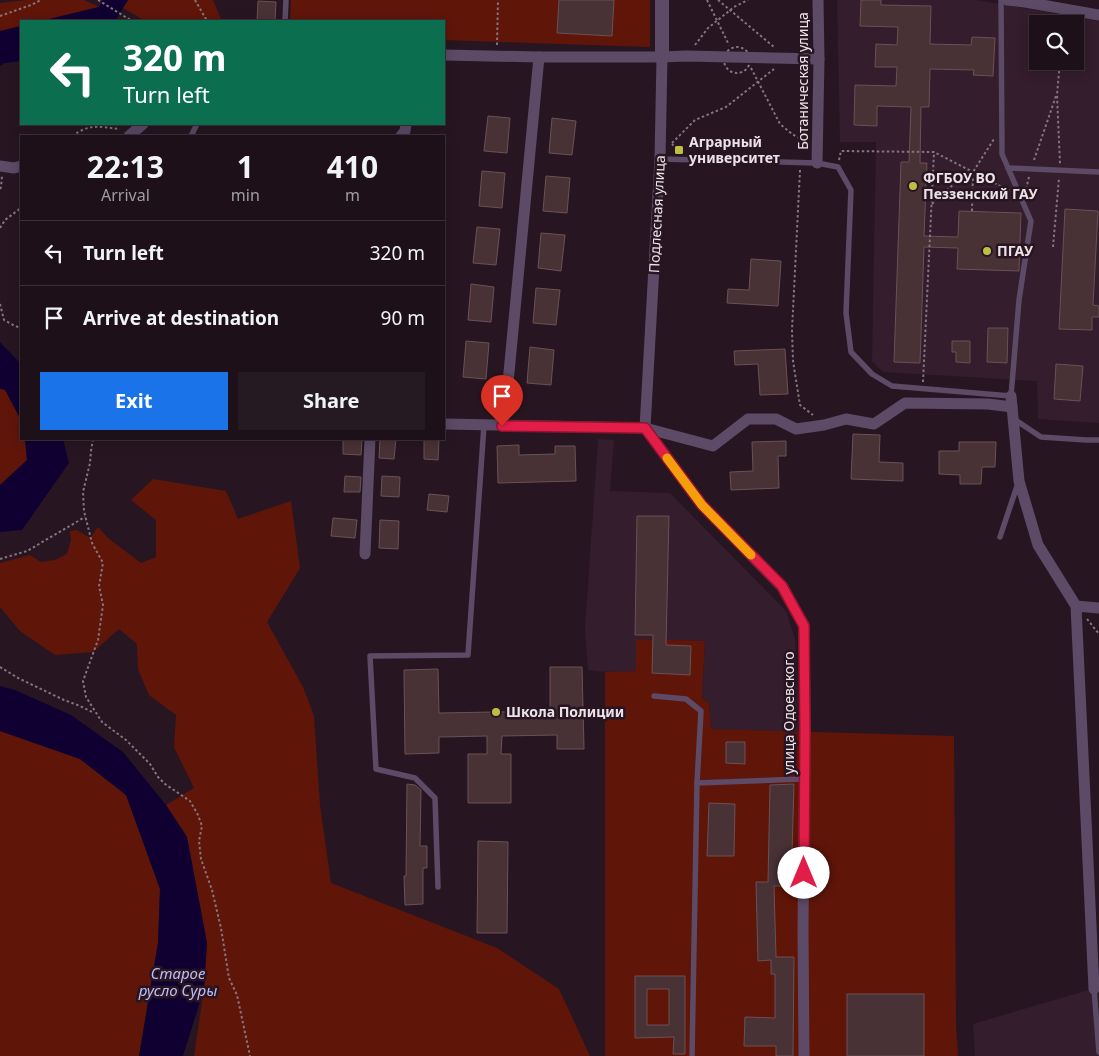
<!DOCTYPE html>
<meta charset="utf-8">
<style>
:root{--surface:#1d1019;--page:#251922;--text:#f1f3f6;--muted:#a09da2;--line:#3b3038;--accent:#1a73e8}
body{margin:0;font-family:"Noto Sans",sans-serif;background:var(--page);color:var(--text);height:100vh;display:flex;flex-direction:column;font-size:19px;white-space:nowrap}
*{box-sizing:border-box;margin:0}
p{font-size:16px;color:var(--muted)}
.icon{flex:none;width:28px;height:28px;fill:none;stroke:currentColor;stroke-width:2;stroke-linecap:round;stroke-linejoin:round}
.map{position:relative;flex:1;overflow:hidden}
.drawer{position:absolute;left:20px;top:135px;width:425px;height:305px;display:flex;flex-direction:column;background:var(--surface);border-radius:0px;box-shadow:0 2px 12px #0003,0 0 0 1px var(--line)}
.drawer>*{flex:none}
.hud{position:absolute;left:20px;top:20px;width:425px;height:105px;border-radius:0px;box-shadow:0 2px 12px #0003,0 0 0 1px var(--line);background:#0b6e4f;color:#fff;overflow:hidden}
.controls{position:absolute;left:1029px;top:15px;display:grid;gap:10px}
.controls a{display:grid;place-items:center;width:55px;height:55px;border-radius:0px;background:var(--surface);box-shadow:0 2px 12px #0003,0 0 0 1px var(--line);font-size:25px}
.pin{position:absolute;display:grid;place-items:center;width:42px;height:42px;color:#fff;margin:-51px -21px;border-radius:50% 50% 50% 0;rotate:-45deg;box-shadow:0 0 5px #0007}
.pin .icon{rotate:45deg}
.me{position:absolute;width:55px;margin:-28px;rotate:0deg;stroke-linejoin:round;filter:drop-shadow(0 0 4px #0008)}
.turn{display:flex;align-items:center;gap:18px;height:105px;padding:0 20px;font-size:22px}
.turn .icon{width:65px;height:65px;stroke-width:2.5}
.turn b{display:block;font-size:35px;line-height:42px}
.eta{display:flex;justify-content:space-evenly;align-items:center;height:85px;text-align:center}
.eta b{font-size:30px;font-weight:700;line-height:35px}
.action{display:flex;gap:10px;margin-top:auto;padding:10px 20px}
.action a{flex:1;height:58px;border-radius:0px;background:var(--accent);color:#fff;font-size:20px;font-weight:700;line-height:58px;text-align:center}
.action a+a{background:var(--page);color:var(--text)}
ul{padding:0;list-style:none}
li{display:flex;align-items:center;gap:15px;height:65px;padding:0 20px;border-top:1px solid var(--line)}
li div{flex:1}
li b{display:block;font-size:19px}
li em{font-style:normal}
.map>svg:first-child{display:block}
</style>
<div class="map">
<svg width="1099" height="1056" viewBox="0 0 1099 1056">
<rect width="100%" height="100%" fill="#271621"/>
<g fill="#341d2c" fill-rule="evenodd">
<path d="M837 0H976L1099 21V423L1038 419 1037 381 883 372 872 361 876 142H840ZM1038 24H1075V61H1038Z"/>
<polygon points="598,439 614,440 610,491 670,493 786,611 795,639 800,732 711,729 709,703 702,698 705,641 636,639 636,671 605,672 588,670 585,629"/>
<polygon points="1099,987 1099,1056 975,1056 973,1024"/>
</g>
<g fill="#601509">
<polygon points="27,0 84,0 99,7 41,21 21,21 21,26 0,31 0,3"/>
<polygon points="128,0 213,0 222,21 145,21 123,8"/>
<polygon points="291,0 650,0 650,47 444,40 444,21 290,21"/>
<polygon points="0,389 5,389 21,420 21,439 25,439 27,460 0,485"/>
<polygon points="153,479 226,491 238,519 291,501 300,568 267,622 303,687 314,716 320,805 331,883 497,948 559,989 590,1056 194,1056 204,989 207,943 187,837 166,805 194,788 174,747 176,715 149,695 138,669 137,644 119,629 93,652 55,655 20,631 0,607 0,563 30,555 41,562 55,560 67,554 71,540 70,531 77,530 90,538 98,527 108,538 141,563 156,557 156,520 131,500"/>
<polygon points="636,639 705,641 702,698 709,703 711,729 954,736 956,1024 958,1056 605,1056 605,672 636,671"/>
<polygon points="0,731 80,759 126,795 160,889 158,943 139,1056 0,1056"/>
</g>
<g fill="#100032">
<polygon points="103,0 128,0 115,21 41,21 99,7"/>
<polygon points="21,26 21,61 5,63 0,66 0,31"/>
<polygon points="0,342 21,364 21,420 5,390 0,389"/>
<polygon points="25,439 63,439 69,463 22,530 0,532 0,485 27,460"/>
<polygon points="0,686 15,690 71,715 123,752 166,805 187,837 207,943 204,989 183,1056 139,1056 158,943 160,889 126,795 80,759 0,731"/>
</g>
<g fill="#493236" stroke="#6a5155" fill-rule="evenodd">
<polygon points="559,0 614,0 612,36 557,33"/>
<polygon points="861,0 881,0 881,5 931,6 930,44 971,45 972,37 995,38 993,76 973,75 974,70 930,69 929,107 921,107 920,163 927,163 924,236 958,237 959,211 1021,213 1019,271 957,269 958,248 924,247 920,363 894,362 901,162 909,162 911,107 877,106 877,126 854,125 855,85 896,86 897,67 875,67 876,44 897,45 898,27 860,26"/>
<polygon points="258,1 276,2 275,21 257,21"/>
<polygon points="488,116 510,118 507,153 484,151"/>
<polygon points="552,118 576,121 572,155 549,153"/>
<polygon points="482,171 505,173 502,208 479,206"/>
<polygon points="546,176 570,178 567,213 543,211"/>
<polygon points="1065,209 1098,211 1093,305 1099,306 1099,317 1092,317 1092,330 1059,329"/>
<polygon points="477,227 500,229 496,265 473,263"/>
<polygon points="541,233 565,235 561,271 538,268"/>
<polygon points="751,259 781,261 778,306 727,303 728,289 749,290"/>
<polygon points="471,284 494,287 491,322 468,320"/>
<polygon points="536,288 560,290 556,325 533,323"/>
<polygon points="988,328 1008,328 1007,363 987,362"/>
<polygon points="466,341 489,343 486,379 463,377"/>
<polygon points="952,341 970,341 970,363 956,362 956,352 952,352"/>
<polygon points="530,347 554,350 551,385 527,383"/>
<polygon points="785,349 788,394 760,395 758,364 735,365 734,351"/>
<polygon points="1056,364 1083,366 1080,401 1054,399"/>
<polygon points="853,434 880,435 879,462 903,463 903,481 851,479"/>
<polygon points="343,439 362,439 361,455 343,454"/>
<polygon points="380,439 396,439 394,459 379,458"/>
<polygon points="424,440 439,440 438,460 424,459"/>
<polygon points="786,441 786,456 778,456 779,488 731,490 730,472 753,471 752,442"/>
<polygon points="959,442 996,442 995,467 982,467 981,484 960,484 960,475 939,474 939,451 959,451"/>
<polygon points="519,445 519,455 555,454 555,446 575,446 576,481 498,483 497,446"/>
<polygon points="345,476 361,477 360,492 344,492"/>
<polygon points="382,476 400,477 399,497 381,496"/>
<polygon points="429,494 449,496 447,512 427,510"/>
<polygon points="637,516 669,516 666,645 691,646 690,675 652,673 653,635 635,635"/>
<polygon points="333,518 357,520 355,538 331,536"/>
<polygon points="380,520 399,521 398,549 379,548"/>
<polygon points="550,667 582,667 584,749 557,749 557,735 502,736 501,754 511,754 511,803 468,803 468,754 487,754 487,736 439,737 439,753 405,754 404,670 438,669 439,713 550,711"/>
<polygon points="726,742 745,742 745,764 726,763"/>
<polygon points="407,784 415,785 421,790 420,846 427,846 427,868 423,868 423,904 405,905 404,876 406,876"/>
<polygon points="794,784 791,886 774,886 776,957 794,957 793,1056 776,1056 776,1046 744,1046 745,1017 775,1018 775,974 771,974 771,960 758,961 756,882 768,882 770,785"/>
<polygon points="709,803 735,804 734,856 707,856"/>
<polygon points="478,841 508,842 507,933 477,933"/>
<path d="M635 976H685V1054H673L674 1037 635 1038ZM647 989H669V1025H647Z"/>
<rect x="847" y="994" width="77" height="62"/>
</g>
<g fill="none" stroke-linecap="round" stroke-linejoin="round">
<g stroke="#84757e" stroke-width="2" stroke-dasharray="2.5 2.5" stroke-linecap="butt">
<polyline points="98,0 132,21"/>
<polyline points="195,0 207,21"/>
<polyline points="707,0 729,45"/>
<polyline points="718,0 774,47"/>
<polyline points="0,16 31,5 41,0"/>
<polyline points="497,45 498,0"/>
<polyline points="695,45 708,28 734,7 748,0"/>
<circle cx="737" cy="60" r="13"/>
<polyline points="1060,61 1057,95 1060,164"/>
<polyline points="751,68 780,124 792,134 806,142"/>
<path d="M72 136C91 123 99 127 120 129"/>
<polyline points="672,143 695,120 726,107 774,69"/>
<polyline points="672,144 679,151"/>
<polyline points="839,160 841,151 934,152 1010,191"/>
<polyline points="1034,160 1056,96"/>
<polyline points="800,170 792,330 793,361 800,405 813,415"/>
<polyline points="0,189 1,187 2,176"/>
<polyline points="1026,189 1029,177"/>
<polyline points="932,204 969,170"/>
<polyline points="972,211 973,172 994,139"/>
<polyline points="0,228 5,220 21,208"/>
<polyline points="1053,247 1059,178"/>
<polyline points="0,304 4,320 15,326 21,328"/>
<polyline points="923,382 934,152"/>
<polyline points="93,439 91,451 90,463 83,492 84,511 92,543 103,563 99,586 103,605 98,640 83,681 86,697 102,722 126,740 150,764 158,777 165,784 190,801 198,815 202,826 199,841 201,859 212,890 221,928 229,978 237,995 250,1056"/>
<polyline points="0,559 27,551 85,517"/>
<polyline points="1087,619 1099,634"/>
<polyline points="0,667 18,678 64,700 80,706 94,713"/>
</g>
<g stroke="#5d4a67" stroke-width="5.5">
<polyline points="285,21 286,0"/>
<polyline points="191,136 197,124"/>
<polyline points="660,159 817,163 838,167 851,190 846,313 851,352 872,374 892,386 1011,396 1019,300 1031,221 1002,154 1001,0"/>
<polyline points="1008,168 1099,172"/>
<polyline points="1014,419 1041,437 1086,440 1099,440"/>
<polyline points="1000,537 1018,483"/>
<polyline points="654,696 686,699 701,711 697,783"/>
<polyline points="438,887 435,798 415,778 376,769 370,656 468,655 484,425"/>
<polyline points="1094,989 1099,1052"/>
<polyline points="692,1056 697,783 804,779"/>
</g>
<g stroke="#5d4a67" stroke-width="11">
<polyline points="1007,0 1025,2 1099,15"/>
<polyline points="444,55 539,57 662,57 686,56 819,59"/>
<polyline points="129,136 143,124"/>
<polyline points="401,136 405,131 406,124"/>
<polyline points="817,163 819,59 818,0"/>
<polyline points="0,166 14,168 21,166"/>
<polyline points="508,383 539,57"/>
<polyline points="1011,396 1019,481 1038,545 1076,606 1094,989"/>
<polyline points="444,424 645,428 713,446 748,419 776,419 796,429 824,425 846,419 874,424 905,403 988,404 1012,407"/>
<polyline points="645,428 702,505 782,587 804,625 805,732 803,929 804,1056"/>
<polyline points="645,428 660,159 662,57"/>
<polyline points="365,554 370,439"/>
<polyline points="1076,606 1099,608"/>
</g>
<polyline stroke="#5d4a67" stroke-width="14" points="662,57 662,0"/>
</g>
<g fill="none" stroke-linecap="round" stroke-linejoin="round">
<g stroke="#92132f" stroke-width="12">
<polyline id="route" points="502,426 645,428 702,505 782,586 804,626 805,732 804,873"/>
</g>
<use href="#route" stroke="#e11d48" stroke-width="9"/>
<polyline stroke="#f59e0b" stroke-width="9" points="667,458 702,505 751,555"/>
</g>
<g fill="#bebf42" stroke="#271621" stroke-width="2">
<rect x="674" y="145" width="10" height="10" rx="2.5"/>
<circle cx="913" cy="186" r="5"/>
<circle cx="987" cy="251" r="5"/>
<circle cx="496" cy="712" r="5"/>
</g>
<g text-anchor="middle" stroke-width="5" stroke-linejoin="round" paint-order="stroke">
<g font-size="14" fill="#eee2e9" stroke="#271621">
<text transform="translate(803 81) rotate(-90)" y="5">Ботаническая улица</text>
<text transform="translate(657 214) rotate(-87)" y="5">Подлесная улица</text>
<text transform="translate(789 713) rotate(-90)" y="5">улица Одоевского</text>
</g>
<g font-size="14" font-weight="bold" fill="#eee2e9" stroke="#271621" text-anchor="start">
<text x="689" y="147">Аграрный<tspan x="689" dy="16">университет</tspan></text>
<text x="923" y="183">ФГБОУ ВО<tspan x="923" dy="16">Пеззенский ГАУ</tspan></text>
<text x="997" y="256">ПГАУ</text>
<text x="506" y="717">Школа Полиции</text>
</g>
<g font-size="15" font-style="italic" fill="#c2bbfa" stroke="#271621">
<text x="178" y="979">Старое<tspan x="178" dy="17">русло Суры</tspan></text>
</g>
</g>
</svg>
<div class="controls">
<a><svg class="icon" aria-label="search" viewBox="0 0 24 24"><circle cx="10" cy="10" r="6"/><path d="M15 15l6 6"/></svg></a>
</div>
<div class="pin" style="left:502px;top:426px;background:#d93025"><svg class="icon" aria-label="arrive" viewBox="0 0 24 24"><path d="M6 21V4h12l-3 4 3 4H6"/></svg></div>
<svg class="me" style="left:804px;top:873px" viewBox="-20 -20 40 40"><circle r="19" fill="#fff"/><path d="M0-13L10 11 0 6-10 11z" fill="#e11d48"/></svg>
<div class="hud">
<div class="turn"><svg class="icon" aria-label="left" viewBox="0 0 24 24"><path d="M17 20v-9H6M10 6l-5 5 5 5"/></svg><div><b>320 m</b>Turn left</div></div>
</div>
<section class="drawer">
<div class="eta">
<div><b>22:13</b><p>Arrival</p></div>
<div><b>1</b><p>min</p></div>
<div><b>410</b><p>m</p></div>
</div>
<ul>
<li><svg class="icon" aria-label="left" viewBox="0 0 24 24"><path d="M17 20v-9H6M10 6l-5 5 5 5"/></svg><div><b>Turn left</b></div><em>320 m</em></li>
<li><svg class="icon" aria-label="arrive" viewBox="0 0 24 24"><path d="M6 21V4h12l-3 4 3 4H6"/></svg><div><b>Arrive at destination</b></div><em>90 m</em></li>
</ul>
<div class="action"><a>Exit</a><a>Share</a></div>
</section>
</div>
